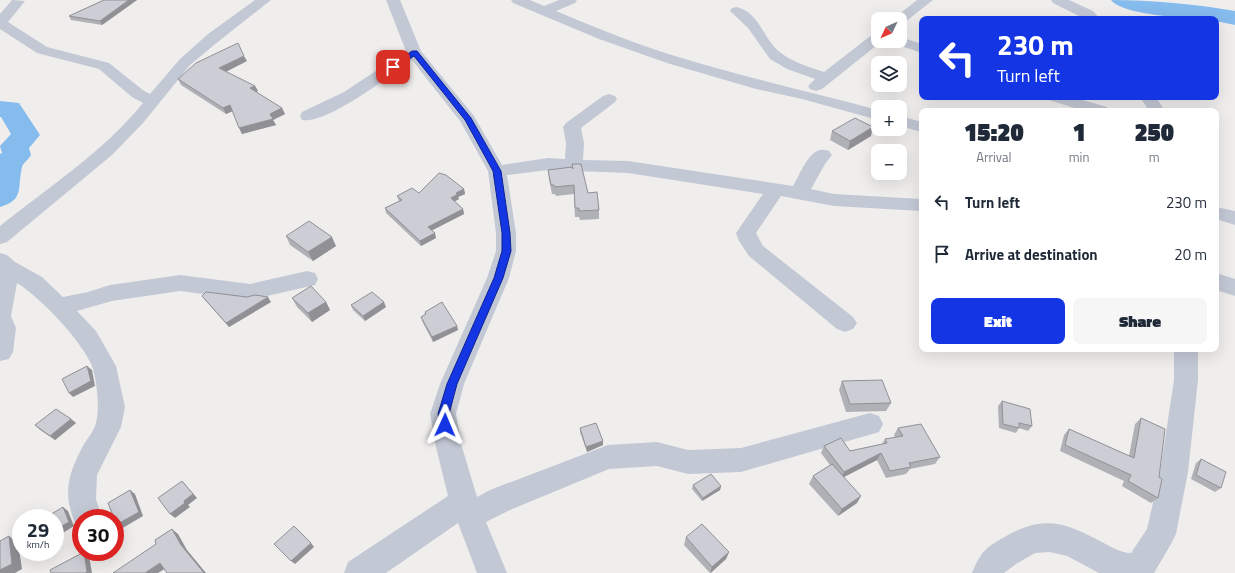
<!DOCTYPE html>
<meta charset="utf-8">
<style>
:root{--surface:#fff;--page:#f6f6f7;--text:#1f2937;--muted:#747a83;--accent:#1435e4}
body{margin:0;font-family:"Titillium Web",sans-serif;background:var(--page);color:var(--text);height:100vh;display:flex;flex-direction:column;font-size:15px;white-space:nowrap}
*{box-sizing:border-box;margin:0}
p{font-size:13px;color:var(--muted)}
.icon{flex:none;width:22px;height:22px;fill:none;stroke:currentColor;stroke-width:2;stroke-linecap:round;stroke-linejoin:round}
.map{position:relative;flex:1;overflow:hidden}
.side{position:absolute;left:919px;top:108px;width:300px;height:244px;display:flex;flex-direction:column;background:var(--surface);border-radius:8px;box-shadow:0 4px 16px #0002}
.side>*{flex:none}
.banner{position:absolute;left:919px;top:16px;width:300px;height:84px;border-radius:8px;box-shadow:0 4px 16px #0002;background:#1435e4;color:#fff;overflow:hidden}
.needle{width:26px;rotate:226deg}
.buttons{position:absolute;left:871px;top:12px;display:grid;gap:8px}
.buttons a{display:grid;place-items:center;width:36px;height:36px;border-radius:8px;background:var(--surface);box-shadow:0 4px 16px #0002;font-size:20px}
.speed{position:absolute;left:12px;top:509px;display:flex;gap:8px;font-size:20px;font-weight:700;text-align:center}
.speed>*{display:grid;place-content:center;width:52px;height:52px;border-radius:50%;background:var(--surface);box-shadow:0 4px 16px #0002;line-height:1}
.speed small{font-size:10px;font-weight:400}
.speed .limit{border:6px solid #d22;background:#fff;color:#111}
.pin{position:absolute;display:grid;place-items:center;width:34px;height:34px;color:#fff;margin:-17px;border-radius:8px;box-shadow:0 2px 6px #0006}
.me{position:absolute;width:44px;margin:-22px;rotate:1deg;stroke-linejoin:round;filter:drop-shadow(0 0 3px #0008)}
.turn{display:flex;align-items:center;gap:14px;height:84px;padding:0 12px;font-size:18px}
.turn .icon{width:52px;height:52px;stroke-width:2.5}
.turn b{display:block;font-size:28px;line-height:34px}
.eta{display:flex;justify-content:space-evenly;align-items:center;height:68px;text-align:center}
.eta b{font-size:24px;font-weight:800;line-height:28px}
.cta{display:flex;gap:8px;margin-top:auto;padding:8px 12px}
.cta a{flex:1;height:46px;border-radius:8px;background:var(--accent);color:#fff;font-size:16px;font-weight:800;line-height:46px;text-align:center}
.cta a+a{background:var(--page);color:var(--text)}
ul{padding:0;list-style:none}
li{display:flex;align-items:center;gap:12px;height:52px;padding:0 12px}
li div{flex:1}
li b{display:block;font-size:15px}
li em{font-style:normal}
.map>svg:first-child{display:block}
</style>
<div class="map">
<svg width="1235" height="573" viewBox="0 0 1235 573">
<rect width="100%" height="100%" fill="#f0eeed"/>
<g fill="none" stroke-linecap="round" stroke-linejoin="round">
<g fill="#86bbee" fill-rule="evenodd">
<path d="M1111 0C1153 0 1194 4 1235 11V25L1216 21V19C1195 19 1123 16 1111 0Z"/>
<path d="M0 101 19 103 40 135 29 148 31 155C29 159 23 163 22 167 17 187 25 200 0 207V154L2 153 0 146 11 134 1 117H0Z"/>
</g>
<g fill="#c3c8d5" fill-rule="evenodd">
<path d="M12 0 25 1 8 22 47 47 109 63 144 91 150 94 180 59 208 34 255 0H271L219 41 190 65 143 123 112 155 7 242 0 244V226C49 187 103 152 143 103L132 97 99 69 37 53 0 29V14Z"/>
<path d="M386 0H400L421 51 474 116 502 165 548 158 565 159 566 143 563 127 566 123 603 96 609 94 615 96 617 99 615 102 581 128 584 143 583 160 628 161 793 186C799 176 806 157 817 151 821 149 825 150 829 151L832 155 825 164 811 189 834 194 922 199V211L834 206 781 196 756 233 763 246 853 317 857 323 853 329 845 332 837 329 749 256 739 241 736 233 763 194 628 173 548 170 507 175 516 233V251L509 278 464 384 456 414 462 447 477 497 490 490 608 445 657 442 688 450 741 448 870 413 879 416 883 424 879 432 741 472 688 474 657 466 609 469 510 510 486 522 507 573H477L458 523 386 573H344L348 562 448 496 436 447 430 414 440 384 487 278 496 251V233L488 171 460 121 412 60C391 75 326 125 302 120L300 116 302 112 344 92 406 51Z"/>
<path d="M511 0H530L544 6 559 0H577L575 3 556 11C596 28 636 44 678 57 744 77 811 92 878 110V120L802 99 756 89 667 63 599 39 513 3Z"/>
<polygon points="917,0 933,0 905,22 900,23 900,19 893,19"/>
<polygon points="1051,0 1069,0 1093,11 1100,19 1085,19 1053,3"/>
<path d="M737 7C760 13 764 41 781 53 794 63 810 67 824 72L873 34 878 33V41H882L822 89 816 91 810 89 808 86 815 79 787 69 770 59 748 28 730 11 732 8Z"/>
<polygon points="900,37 922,44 922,53 895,44 893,41 900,41"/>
<polygon points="1047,97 1072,97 1107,107 1109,111 1084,111 1049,100"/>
<polygon points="1140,97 1156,97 1165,111 1149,111"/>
<polygon points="900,116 922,122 922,132 900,126"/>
<polygon points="1216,207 1235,211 1235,225 1216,219"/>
<path d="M0 253 7 255 15 262 42 277 63 297 88 292 110 285 180 275 250 284 307 271 315 273 318 279 315 285 250 300 180 291 112 301 77 311 96 331 116 366 125 407 121 427 97 475 96 499 102 518H81V530L77 528C62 494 67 476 84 444 88 438 94 431 96 423 100 408 97 381 92 366 81 340 41 298 17 283L11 316 16 328 13 352 9 359 0 361Z"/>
<polygon points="1216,273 1235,279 1235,296 1216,290"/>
<path d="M1174 349H1198V380L1188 472 1176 534 1171 544 1154 573H1099L1067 556 1050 552 1035 553 1016 564 1004 573H972C982 549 987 547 1008 535 1045 515 1066 523 1100 541 1110 546 1120 553 1131 553L1147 529 1160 472 1174 380Z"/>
</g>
</g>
<g fill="#b0b1b7">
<polygon points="104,0 137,0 102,25 71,20 69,16"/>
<polygon points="247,61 226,72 255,86 258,91 256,92 282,108 285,114 273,120 276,125 242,134 233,111 226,114 181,85 178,79"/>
<polygon points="832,131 871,136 848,150 830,140"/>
<polygon points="548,170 588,193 599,210 599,219 580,220 579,217 575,217 574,194 556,196 555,194 552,194 549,179"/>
<polygon points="464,189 465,194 458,197 459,199 454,201 463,209 464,214 431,230 436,238 421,246 386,213 385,208 399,201 397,196"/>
<polygon points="286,236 336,246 313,261 290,245"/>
<polygon points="202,296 271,302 229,327 205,300"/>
<polygon points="292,298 326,302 330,310 312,322 297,307"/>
<polygon points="351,305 386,307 365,321 353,310"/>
<polygon points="425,312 457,326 458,330 433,342 422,321 421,317 425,314"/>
<polygon points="842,381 891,403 886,411 846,412 839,390"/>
<polygon points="1002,401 1032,426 1028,431 1019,428 1016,433 999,428 998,406"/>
<polygon points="1141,418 1159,477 1158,498 1151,503 1122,486 1124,481 1060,451 1064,435 1069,429 1129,456 1135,424"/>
<polygon points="71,419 76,423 55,440 40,430 35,425"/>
<polygon points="580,428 603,445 587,452 580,432"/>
<polygon points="898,428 940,457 935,464 910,469 906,474 886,478 877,460 844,477 857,503 838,516 809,484 813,476 830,465 821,453 824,446 850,451 882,444 885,439 895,437 894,435"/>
<polygon points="1201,459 1221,488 1215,492 1191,479 1196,463"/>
<polygon points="693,485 721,486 720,490 702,501 692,489"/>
<polygon points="686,537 729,552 726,559 711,573 710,573 684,545"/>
</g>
<g fill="#909095">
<polygon points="129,0 137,0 102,25 100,21"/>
<polygon points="244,56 247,61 221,74 219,68"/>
<polygon points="255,86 258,91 252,94 250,88"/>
<polygon points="230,105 233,111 226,114 223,108"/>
<polygon points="282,108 285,114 273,120 276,125 242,134 239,128"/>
<polygon points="873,127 871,136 848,150 850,141"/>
<polygon points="464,189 465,194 458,197 459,199 452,203 451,198 456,193"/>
<polygon points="463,209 464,214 429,232 428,227"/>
<polygon points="435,233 436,238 421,246 420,241"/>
<polygon points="332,237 336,246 313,261 308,252"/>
<polygon points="268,297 271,302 229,327 226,323"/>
<polygon points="326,302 330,310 312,322 308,313"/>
<polygon points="384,302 386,307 365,321 363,316"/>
<polygon points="457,326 458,330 433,342 432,337"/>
<polygon points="87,366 92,370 95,386 73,397 69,393"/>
<polygon points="71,419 76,423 55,440 50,436"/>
<polygon points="603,441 603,445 587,452 586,447"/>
<polygon points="881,453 877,460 840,479 844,472"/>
<polygon points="182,481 197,498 188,505 190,507 175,518 170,514 184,501"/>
<polygon points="721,486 720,490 702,501 703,498"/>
<polygon points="130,490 135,494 143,516 121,529 116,525"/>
<polygon points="861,496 857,503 838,516 842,509"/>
<polygon points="63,507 68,511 74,526 55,538 55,530"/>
<polygon points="172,529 178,534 187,550 206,573 204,573 181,545"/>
<polygon points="9,536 18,543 22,569 15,573 0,573 0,570"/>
<polygon points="311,543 314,547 295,564 291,561"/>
<polygon points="84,552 89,556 92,573 85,573"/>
<polygon points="729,552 726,559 710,573 712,567"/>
<polygon points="160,563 166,568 158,573 145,573"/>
</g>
<g fill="#cdced5" stroke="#909095">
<polygon points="104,0 129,0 100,21 69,16"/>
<polygon points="238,43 244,56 219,68 255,86 250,88 282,108 270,114 273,119 239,128 230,105 223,108 178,79 196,63"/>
<polygon points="855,118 873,127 850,141 832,131"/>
<polygon points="572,164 581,164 588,193 597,192 599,210 579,211 579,208 575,208 574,185 555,187 554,185 551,185 548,170 572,167 573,169"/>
<polygon points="439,173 446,175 464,189 456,193 458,194 451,198 463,209 428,227 435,233 420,241 385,208 402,200 397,196 412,188 419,193"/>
<polygon points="309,221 332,237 308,252 286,236"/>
<polygon points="311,286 326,302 308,313 292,298"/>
<polygon points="206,292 247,297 255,295 268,297 226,323 202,296"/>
<polygon points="372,292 384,302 363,316 351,305"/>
<polygon points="442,302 457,326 432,337 421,317 426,314 425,312"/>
<polygon points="87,366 91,381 69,393 62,379"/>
<polygon points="882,380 891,403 850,404 842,381"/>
<polygon points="1002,401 1030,409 1032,426 1019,423 1019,428 1003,424"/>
<polygon points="56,409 71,419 50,436 35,425"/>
<polygon points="1141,418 1165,429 1159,477 1162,479 1158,498 1128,481 1131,475 1065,445 1069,429 1134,458"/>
<polygon points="596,423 603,441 586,447 580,428"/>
<polygon points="921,424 940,457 909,463 911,467 890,471 881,453 844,472 824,446 841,438 850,451 887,443 885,439 903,436 898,428"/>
<polygon points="1201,459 1226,472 1221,488 1196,475"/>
<polygon points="832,464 861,496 842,509 813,476"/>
<polygon points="711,474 721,486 703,498 693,485"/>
<polygon points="182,481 193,494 184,501 185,503 170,514 158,498"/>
<polygon points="130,490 139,512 116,525 115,522 115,518 114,518 108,503"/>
<polygon points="63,507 69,522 55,530 55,518 45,518"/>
<polygon points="702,524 729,552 712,567 686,537"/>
<polygon points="294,526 311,543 291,561 274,544"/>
<polygon points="172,529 181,545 204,573 167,573 160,563 145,573 113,573 156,544 155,540"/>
<polygon points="9,536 12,564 0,570 0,541"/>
<polygon points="84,552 87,572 85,573 51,573 50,570"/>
</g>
<polygon fill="#1435e4" stroke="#0d2294" points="412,51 417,51 471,118 501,171 510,233 511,251 503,278 457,384 449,414 451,425 449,428 445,430 441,428 438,414 447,384 494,278 502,251 502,233 493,171 465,120 414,56 395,68 390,67"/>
</svg>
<div class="buttons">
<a><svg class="needle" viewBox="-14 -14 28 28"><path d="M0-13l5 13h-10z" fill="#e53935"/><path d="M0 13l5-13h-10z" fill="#747a83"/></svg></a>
<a><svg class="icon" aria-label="layers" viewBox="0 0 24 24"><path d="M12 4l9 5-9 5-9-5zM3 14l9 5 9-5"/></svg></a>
<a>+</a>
<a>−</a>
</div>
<div class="speed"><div>29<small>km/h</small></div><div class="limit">30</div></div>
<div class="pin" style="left:393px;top:67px;background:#d93025"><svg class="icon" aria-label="arrive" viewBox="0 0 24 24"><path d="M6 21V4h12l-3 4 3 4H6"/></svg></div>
<svg class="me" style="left:445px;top:425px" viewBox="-20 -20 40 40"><path d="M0-17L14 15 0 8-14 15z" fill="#1435e4" stroke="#fff" stroke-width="4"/></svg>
<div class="banner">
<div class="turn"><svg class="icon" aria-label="left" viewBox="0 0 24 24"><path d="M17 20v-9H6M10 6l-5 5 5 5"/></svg><div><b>230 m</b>Turn left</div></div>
</div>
<section class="side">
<div class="eta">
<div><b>15:20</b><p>Arrival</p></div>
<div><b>1</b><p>min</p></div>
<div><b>250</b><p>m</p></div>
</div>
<ul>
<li><svg class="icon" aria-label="left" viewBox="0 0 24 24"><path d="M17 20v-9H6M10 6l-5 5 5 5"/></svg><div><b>Turn left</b></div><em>230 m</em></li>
<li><svg class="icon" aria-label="arrive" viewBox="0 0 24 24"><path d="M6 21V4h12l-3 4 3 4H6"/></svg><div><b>Arrive at destination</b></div><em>20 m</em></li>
</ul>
<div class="cta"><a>Exit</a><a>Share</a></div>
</section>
</div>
